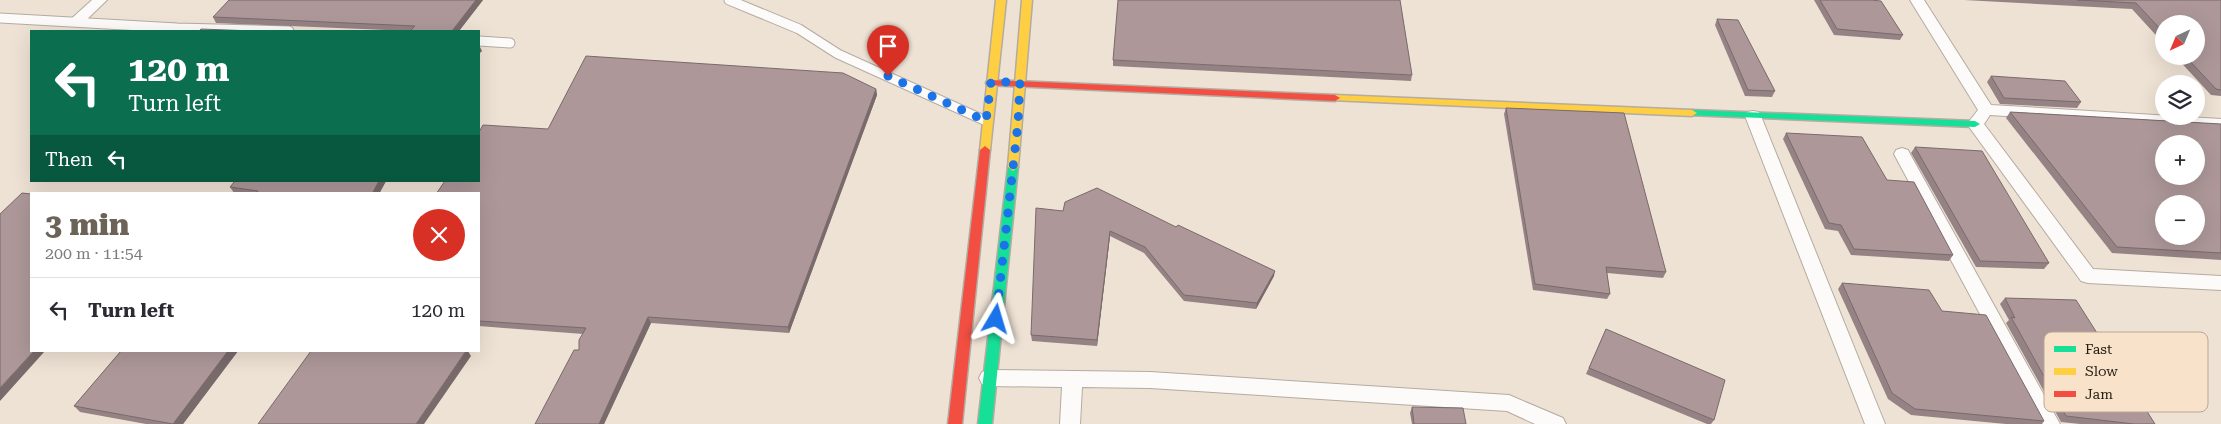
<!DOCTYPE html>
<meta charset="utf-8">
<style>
:root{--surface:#fff;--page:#f7f7f7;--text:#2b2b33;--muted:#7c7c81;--line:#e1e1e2;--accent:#6c6358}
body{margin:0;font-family:"Roboto Serif",serif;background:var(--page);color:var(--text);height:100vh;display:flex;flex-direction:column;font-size:19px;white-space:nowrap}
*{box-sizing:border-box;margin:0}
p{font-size:16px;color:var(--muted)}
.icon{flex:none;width:28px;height:28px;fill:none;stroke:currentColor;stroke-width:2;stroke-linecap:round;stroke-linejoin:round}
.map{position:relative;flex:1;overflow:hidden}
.panel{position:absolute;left:30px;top:192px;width:450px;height:160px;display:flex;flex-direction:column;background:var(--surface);border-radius:0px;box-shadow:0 5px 20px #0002}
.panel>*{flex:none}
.hud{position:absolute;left:30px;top:30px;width:450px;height:152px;border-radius:0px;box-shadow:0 5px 20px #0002;background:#0b6e4f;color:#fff;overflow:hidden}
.needle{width:32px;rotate:224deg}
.fabs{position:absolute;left:2155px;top:15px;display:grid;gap:10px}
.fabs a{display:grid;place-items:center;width:50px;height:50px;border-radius:50%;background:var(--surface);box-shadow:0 5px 20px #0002;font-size:25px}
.pin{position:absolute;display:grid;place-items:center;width:42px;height:42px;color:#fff;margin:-51px -21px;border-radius:50% 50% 50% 0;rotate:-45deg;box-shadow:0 0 5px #0007}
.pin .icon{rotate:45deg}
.me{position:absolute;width:55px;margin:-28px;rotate:7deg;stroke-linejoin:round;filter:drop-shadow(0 0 4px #0008)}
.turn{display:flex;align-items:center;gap:18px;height:105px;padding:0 15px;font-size:22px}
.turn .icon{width:65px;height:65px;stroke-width:2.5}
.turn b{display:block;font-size:35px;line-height:42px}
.then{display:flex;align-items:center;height:48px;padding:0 15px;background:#0003;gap:10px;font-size:19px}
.round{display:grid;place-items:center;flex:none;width:52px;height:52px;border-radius:26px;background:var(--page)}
.summary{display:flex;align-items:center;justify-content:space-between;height:85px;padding:0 15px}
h1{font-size:30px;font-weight:800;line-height:38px;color:var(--accent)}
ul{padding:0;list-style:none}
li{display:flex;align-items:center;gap:15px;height:65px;padding:0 15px;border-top:1px solid var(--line)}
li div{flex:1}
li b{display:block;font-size:19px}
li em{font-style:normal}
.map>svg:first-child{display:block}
</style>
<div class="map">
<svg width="2221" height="424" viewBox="0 0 2221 424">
<rect width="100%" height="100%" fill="#eee2d4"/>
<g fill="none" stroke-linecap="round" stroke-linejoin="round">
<g stroke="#b4aba1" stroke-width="11">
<g id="lane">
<polyline points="729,0 799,29 838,54 986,121"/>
<polyline points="0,18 177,28 289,31"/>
<polyline points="479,41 510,43"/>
</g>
</g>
<g stroke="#b4aba1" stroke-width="2">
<g id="street">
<polygon points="92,0 107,0 81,25 71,25 69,22 71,19"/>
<polygon points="1910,0 1924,0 1991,105 2221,119 2221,129 1990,115 1984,124 2093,269 2221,276 2221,290 2088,283 2081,281 1967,124 1978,110"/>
<polygon points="1753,111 1759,112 1761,116 1885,424 1865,424 1745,116 1747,112"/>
<polygon points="1902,148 1908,150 1910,154 2060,424 2039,424 1894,154 1896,150"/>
<polygon points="989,370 1150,372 1509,395 1563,418 1566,424 1535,424 1507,411 1150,388 1082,387 1080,424 1060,424 1062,387 989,386 982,384 979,378 982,372"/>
</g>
</g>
<g stroke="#b4aba1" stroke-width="3">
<g id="fast">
<polygon points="1692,110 1975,121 1980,124 1975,127 1688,115 1687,113"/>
<polygon points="1013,163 1018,167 992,424 978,424 1008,167"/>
</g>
</g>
<g stroke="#b4aba1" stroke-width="3">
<g id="slow">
<polygon points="996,0 1006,0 990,150 985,154 980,150"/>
<polygon points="1022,0 1032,0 1018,167 1013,171 1008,167"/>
<polygon points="1335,95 1692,110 1697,113 1692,116 1331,100 1330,98"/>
</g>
</g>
<g stroke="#b4aba1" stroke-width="3">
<g id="jam">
<polygon points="991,80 1335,95 1340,98 1335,101 987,85 986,83 987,81"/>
<polygon points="985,146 990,150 962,424 948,424 980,150"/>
</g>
</g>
<use href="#lane" stroke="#fcfbf9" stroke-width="9"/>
<use href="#street" fill="#fcfbf9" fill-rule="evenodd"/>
<use href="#fast" fill="#16e098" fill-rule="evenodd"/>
<use href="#slow" fill="#ffcf43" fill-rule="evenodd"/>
<use href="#jam" fill="#f24e42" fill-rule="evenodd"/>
</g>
<g fill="#958284">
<polygon points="483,0 459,31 410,31 216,23 213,17"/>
<polygon points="1814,0 1871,0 1903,35 1900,40 1834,35"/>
<polygon points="1964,0 2221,0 2221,96 2211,95 2175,56 2196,56 2164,24 2164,44 2132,9"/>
<polygon points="1717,19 1775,91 1772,97 1745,96 1715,25"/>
<polygon points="1113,60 1412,75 1411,81 1113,66"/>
<polygon points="1991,76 2081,102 2077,108 2000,104 1987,82"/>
<polygon points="876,89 877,95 789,333 651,323 604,424 535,424 579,350 583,334 479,326 479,194 548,129"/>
<polygon points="1506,108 1666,272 1663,278 1607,273 1610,294 1607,299 1533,290 1504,114"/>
<polygon points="2010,112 2221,124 2221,260 2112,253 2006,118"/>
<polygon points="1786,133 1887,180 1953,255 1949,261 1851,255 1838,231 1825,229 1783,139"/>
<polygon points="1915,147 2049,263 2044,269 1976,267 1911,153"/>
<polygon points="235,181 386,181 379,194 241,194 234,193 230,187"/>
<polygon points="1063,211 1274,276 1256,309 1184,301 1144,253 1110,236 1097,346 1032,341 1031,335"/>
<polygon points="1842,283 1942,311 2044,421 2042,424 2006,424 1911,415 1888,399 1838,289"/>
<polygon points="2005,298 2155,424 2080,424 2061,422 2006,323 2009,320 2000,304"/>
<polygon points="1606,329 1714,420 1711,424 1707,424 1586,374"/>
<polygon points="121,351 238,351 183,424 146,424 80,412 74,406"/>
<polygon points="1412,407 1466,424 1412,424 1410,413"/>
</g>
<g fill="#796a6b">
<polygon points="476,0 483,0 459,31 452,31"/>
<polygon points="479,45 482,51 479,54"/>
<polygon points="876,89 877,95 789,333 788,327"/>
<polygon points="379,181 386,181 379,194 372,194"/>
<polygon points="1110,231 1110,236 1097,346 1097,340"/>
<polygon points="1275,271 1274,276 1256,309 1257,303"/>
<polygon points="648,317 651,323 604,424 599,424"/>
<polygon points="34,351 45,351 0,401 0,388"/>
<polygon points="228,351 238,351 183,424 173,424"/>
<polygon points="466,351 468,351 471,356 424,424 416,424"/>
</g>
<g fill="#ad9799" stroke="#796a6b" fill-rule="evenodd">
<polygon points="229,0 476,0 452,31 410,31 415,26 213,17"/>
<polygon points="1118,0 1400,0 1412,75 1113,60"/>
<polygon points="1820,0 1871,0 1881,1 1903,35 1837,29"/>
<polygon points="2077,0 2221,0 2221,90 2216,89 2185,56 2196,56 2196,24 2164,24 2164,33 2136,3"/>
<polygon points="1717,19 1738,20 1775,91 1748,90"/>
<polygon points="201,29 253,31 199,31"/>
<polygon points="586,56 843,73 876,89 788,327 648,317 599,424 535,424 574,350 579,350 579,340 586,328 479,321 479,194 436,194 445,181 479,181 479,132 483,125 548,129"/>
<polygon points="1991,76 2065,81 2081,102 2004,98"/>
<polygon points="1506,108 1624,113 1666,272 1606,267 1610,294 1535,284"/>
<path d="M2010 112 2221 124V253L2117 247ZM2164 144H2196V176H2164ZM2164 204H2196V236H2164Z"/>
<polygon points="1786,133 1862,137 1887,180 1914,182 1953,255 1854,249 1841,225 1829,223"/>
<polygon points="1915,147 1982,151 2049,263 1980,261"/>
<polygon points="235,181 379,181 372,194 256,194 258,191 230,187"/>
<polygon points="1097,188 1176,227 1178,225 1275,271 1257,303 1184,295 1145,247 1110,231 1097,340 1031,335 1036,208 1063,211 1065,202"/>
<polygon points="22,193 31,194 31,351 34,351 0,388 0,214"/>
<polygon points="1842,283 1929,290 1942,311 1986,315 2044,421 1915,409 1892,393"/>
<polygon points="2005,298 2076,300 2155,424 2134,424 2066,416 2011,317 2015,318"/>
<polygon points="1606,329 1725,380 1714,420 1589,368"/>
<polygon points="121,351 228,351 173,424 74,406"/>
<polygon points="311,351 466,351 416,424 258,424"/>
<polygon points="1412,407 1463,408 1466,424 1414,424"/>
</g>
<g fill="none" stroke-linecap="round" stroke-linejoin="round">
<polyline stroke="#1a73e8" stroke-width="9" stroke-dasharray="0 16.2" points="888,76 986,121 991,82 1020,82 1018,123 996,319"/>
</g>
<rect x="2044" y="332" width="164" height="80" rx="8" fill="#f9e2ca" stroke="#baa794" stroke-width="1"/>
<rect x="2054" y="346" width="22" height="6" fill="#16e098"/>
<rect x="2054" y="368" width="22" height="7" fill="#ffcf43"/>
<rect x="2054" y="391" width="22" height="6" fill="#f24e42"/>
<g font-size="14" fill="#261e16">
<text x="2085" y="354">Fast</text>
<text x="2085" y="376">Slow</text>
<text x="2085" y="399">Jam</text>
</g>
</svg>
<div class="fabs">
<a><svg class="needle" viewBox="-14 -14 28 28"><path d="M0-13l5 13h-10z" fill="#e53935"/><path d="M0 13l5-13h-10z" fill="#7c7c81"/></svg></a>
<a><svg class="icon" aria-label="layers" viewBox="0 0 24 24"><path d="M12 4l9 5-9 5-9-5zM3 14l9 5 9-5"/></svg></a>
<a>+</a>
<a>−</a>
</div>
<div class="pin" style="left:888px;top:76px;background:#d93025"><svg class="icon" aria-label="arrive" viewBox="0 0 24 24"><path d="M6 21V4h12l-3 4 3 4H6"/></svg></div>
<svg class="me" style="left:996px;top:319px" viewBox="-20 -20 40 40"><path d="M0-17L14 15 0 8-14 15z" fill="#1a73e8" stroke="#fff" stroke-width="4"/></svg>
<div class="hud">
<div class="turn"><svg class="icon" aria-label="left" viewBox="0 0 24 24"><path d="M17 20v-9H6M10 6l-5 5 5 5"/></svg><div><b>120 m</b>Turn left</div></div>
<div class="then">Then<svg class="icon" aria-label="left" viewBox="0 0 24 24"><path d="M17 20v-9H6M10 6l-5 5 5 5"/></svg></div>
</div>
<section class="panel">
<div class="summary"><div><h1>3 min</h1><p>200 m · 11:54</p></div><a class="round" style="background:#d93025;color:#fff"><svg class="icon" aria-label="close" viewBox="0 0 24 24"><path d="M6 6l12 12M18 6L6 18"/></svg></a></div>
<ul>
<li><svg class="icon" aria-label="left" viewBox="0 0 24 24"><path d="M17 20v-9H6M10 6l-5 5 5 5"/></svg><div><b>Turn left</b></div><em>120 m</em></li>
</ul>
</section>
</div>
